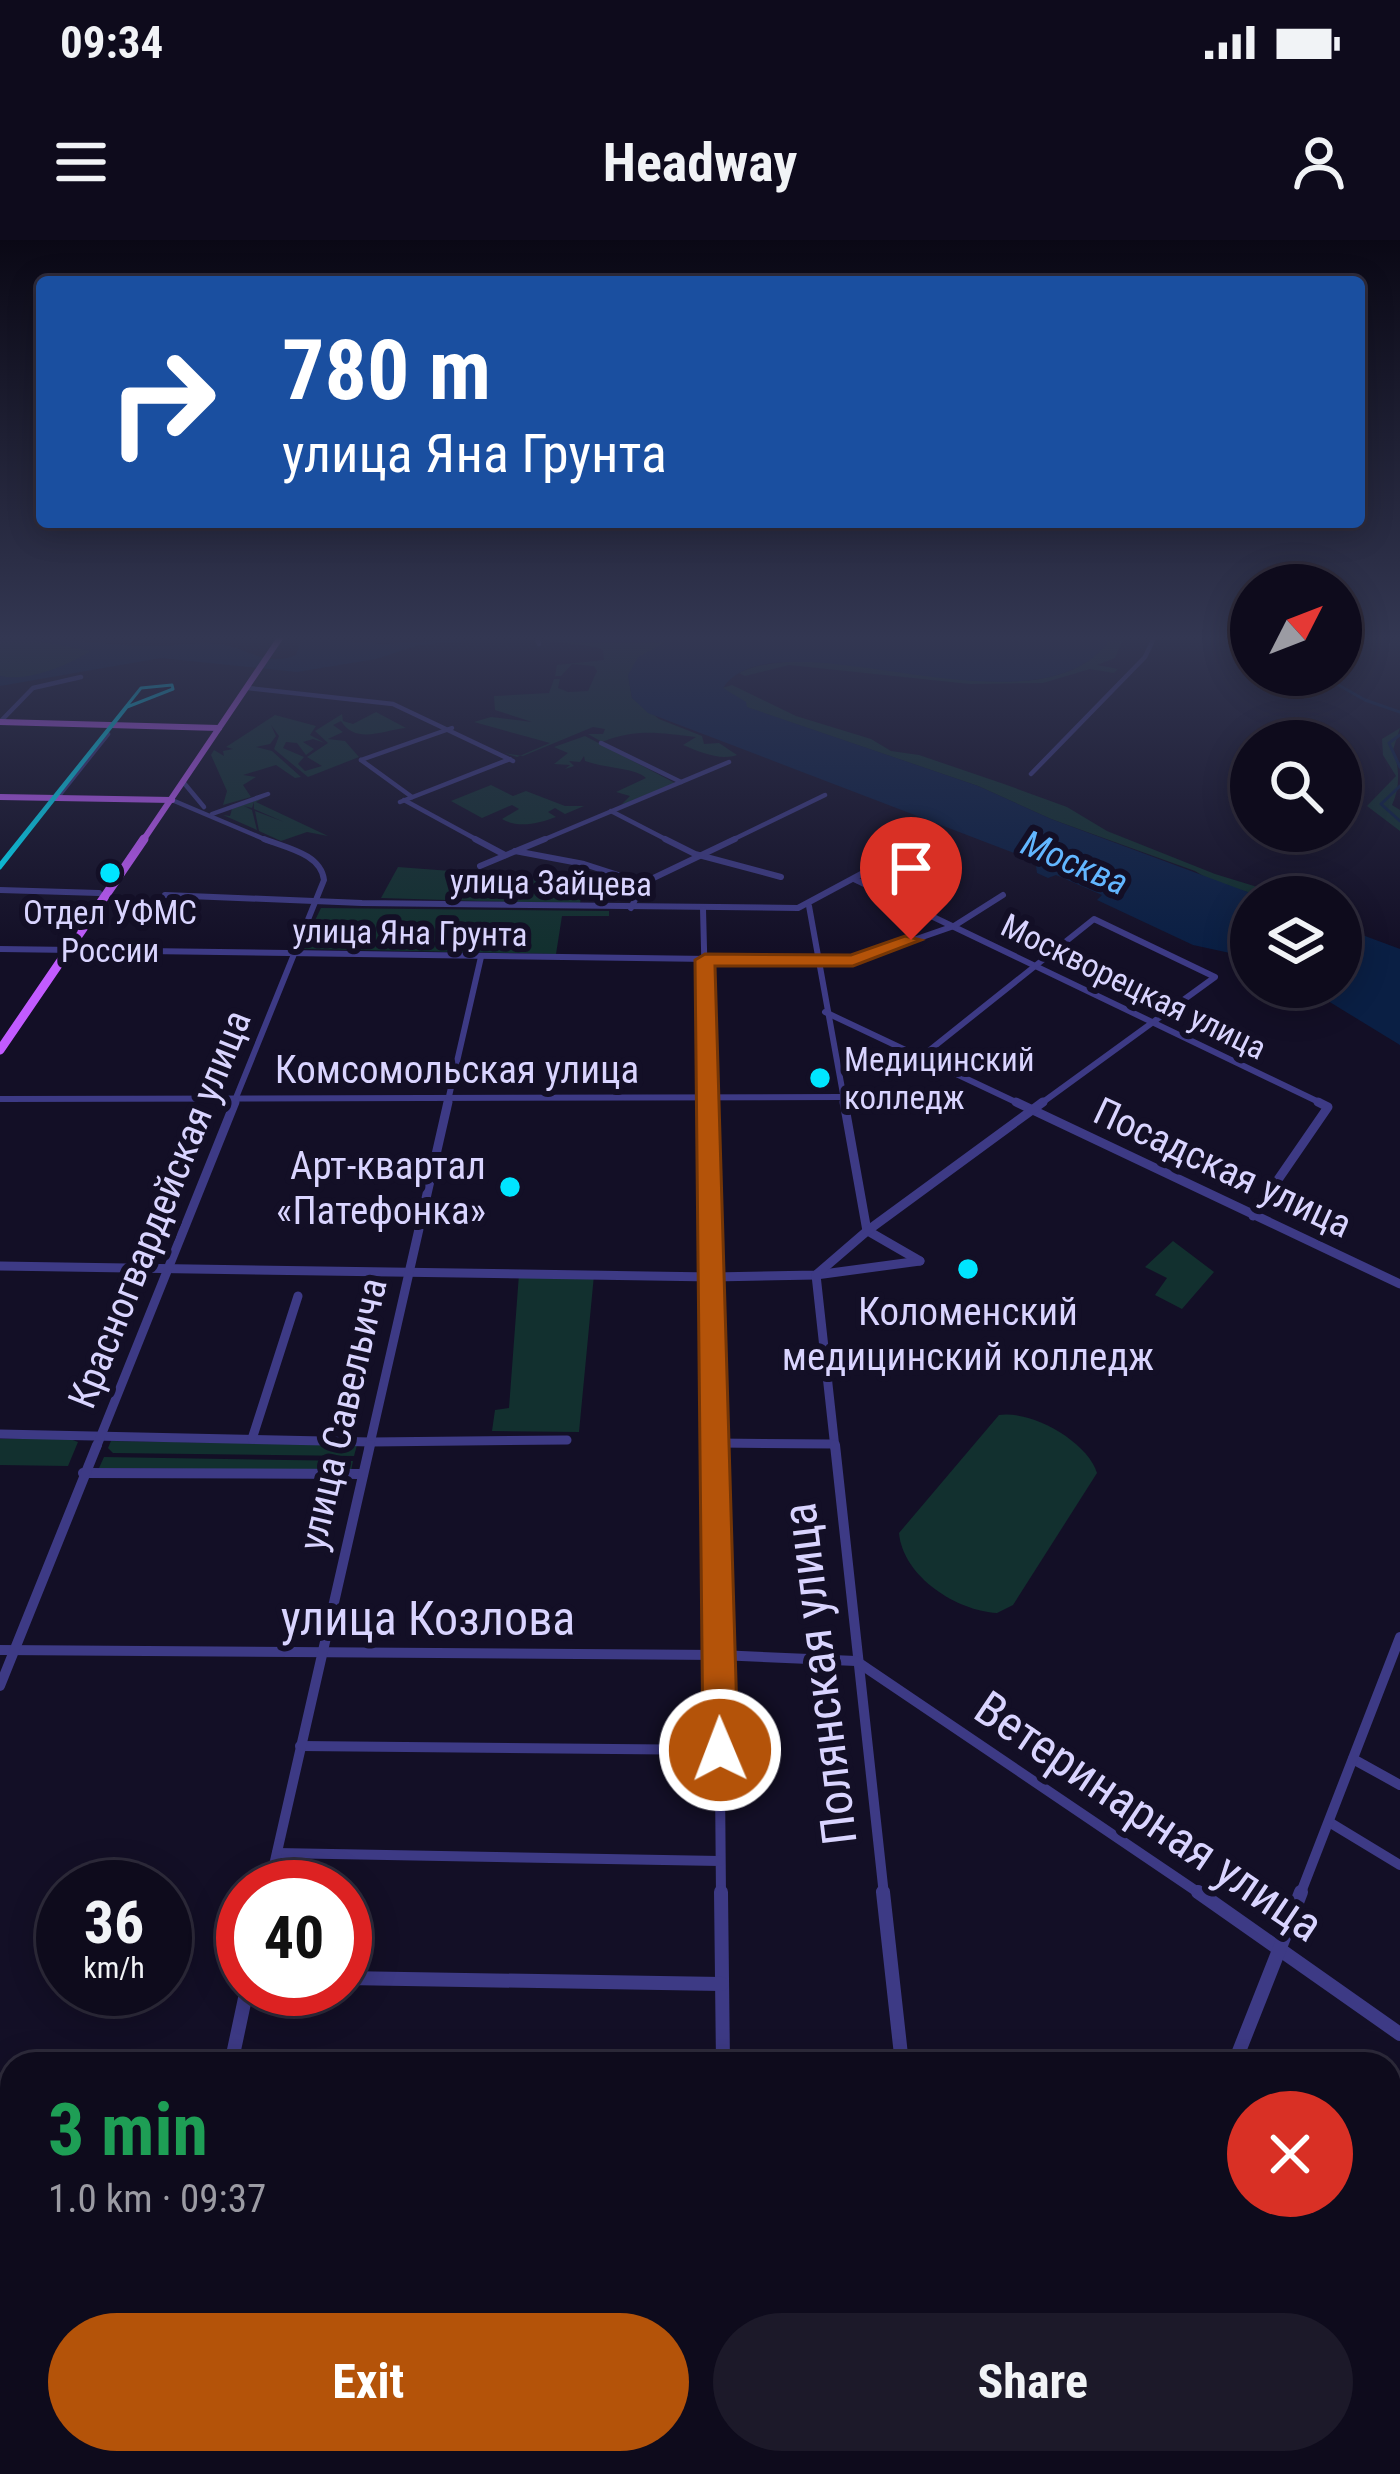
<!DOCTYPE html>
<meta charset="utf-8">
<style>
:root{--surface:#0e0b1c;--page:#1c1929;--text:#f1f3f6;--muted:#9b9ba3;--line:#2e2b3b;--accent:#b45309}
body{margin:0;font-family:"Roboto Condensed",sans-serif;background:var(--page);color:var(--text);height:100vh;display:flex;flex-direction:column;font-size:45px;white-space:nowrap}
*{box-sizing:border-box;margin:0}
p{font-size:39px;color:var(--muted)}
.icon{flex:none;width:66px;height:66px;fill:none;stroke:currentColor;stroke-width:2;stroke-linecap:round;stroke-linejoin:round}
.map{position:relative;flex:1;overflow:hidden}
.drawer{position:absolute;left:0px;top:1812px;width:1401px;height:423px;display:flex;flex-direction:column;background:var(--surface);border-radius:36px 36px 0 0;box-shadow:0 6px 30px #0003,0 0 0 3px var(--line)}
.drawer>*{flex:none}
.top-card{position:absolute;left:36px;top:36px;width:1329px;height:252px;border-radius:12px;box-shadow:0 6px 30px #0003,0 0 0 3px var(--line);background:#1a4fa0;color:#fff;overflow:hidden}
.needle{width:78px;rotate:48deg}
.controls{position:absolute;left:1230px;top:324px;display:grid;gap:24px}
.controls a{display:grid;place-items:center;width:132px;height:132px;border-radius:50%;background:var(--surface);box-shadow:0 6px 30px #0003,0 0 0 3px var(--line);font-size:60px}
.speed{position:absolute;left:36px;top:1620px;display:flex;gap:24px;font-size:60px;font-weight:700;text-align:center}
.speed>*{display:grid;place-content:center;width:156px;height:156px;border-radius:50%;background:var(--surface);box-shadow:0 6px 30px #0003,0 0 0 3px var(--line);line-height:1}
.speed small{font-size:30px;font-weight:400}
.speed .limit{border:18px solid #d22;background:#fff;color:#111}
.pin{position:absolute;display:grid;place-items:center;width:102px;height:102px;color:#fff;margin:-123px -51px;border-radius:50% 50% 50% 0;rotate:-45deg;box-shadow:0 0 12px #0007}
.pin .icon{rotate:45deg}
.me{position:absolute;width:132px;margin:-66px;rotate:359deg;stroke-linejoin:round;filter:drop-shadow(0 0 9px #0008)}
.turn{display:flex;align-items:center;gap:42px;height:252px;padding:0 48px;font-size:54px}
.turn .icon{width:156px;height:156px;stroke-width:2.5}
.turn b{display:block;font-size:84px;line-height:102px}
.round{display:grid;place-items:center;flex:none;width:126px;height:126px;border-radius:63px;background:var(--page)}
.overview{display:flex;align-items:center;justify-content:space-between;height:204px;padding:0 48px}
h1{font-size:72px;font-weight:700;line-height:90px;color:#1e9e55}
.cta{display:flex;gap:24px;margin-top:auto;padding:24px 48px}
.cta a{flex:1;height:138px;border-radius:72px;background:var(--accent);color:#fff;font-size:48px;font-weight:700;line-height:138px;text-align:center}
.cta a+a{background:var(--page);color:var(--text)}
.status{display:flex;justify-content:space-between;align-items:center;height:84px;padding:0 60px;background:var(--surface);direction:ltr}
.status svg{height:33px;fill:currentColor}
header{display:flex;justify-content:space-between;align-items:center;height:156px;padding:0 48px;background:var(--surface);font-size:54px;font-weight:700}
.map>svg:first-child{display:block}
</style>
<div class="status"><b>09:34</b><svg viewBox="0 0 49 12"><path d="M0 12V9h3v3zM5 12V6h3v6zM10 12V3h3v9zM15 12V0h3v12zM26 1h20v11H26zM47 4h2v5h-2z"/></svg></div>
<header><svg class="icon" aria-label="menu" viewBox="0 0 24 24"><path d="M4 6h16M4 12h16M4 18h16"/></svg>Headway<svg class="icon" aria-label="person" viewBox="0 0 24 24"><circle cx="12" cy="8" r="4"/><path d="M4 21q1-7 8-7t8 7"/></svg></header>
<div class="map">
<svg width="1400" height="2234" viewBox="0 0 1400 2234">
<rect width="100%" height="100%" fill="#130f26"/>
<g fill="#12302f">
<path d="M23 398 92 411C65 426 32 443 0 436V400Z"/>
<path d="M1111 398H1124L1115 418 1097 425 1118 429 1114 433 1090 429 1043 443 970 444 789 425 745 436 739 433C831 388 1043 498 1111 398Z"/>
<path d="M542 400 672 402 628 435 632 458 659 479 702 496 704 504 719 503 737 515C720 521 700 512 683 505L696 497C660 493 637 488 602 502L588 494H603L605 489 593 487 523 516 504 513 517 517 550 503 474 482 491 477 532 482 495 470 494 456 549 453 554 439H560L558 448 568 452 588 451 597 431 594 426 572 424 561 436H555L557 425 604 420 603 410 596 407Z"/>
<path d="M732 445 796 476 871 499 891 511 919 515 1004 544 1067 567 1107 591 1215 634 1290 657C1259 657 1221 648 1195 631L1051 579 978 546 746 467 722 448Z"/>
<path d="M376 472 406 488C383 490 356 505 341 481L333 485 343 492 328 499 345 501 359 517 308 537 274 509 279 496 271 485 276 496 270 504 256 507 272 511 301 537 295 538 276 525 243 535 256 537 243 545 251 557 223 565 227 551 211 515 214 510 224 516 223 511 233 509 226 507 275 475 316 486 310 495 325 503 313 499 303 502 314 509 306 515 297 503 286 502 283 508 304 517 298 524 305 531 322 526 307 517 328 503 315 491 342 474 343 481 353 484Z"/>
<path d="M1400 488 1393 510C1400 529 1400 548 1392 565L1400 570V591L1367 566 1396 536 1383 515 1382 499Z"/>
<path d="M585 496 675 543 621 565 630 556 616 552 646 538C636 528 604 528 585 521L584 516 580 522 569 521 574 526 565 529 570 525 554 524 568 513 554 507Z"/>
<path d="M491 545 513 556 526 551 565 566H584L565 574 555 568 548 572 556 577C540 583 518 589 502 579L519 569 512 565 482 578 451 561Z"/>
<polygon points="263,558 256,562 328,596 307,592 281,601 259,591 255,571 284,582 254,569 254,562 252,568 244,566 252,570 257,590 223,575 230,576 232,569"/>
<polygon points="398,627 583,641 580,664 381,658"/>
<polygon points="321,668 609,671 609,676 562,676 556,714 301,709"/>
<polygon points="1173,1001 1214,1032 1182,1069 1155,1055 1167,1038 1145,1027"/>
<polygon points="519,1034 594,1035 579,1192 492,1191 495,1170 509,1168"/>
<path d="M999 1175C1031 1170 1087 1201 1097 1233L1013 1365 997 1373C957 1371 903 1337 899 1293Z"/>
<polygon points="0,1199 70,1199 78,1202 68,1226 0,1225"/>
<polygon points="111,1201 357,1205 354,1216 113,1213 108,1208"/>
<polygon points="104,1217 353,1221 351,1231 99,1228"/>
</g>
<g fill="#0a1f44">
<path d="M23 398C63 398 104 405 144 406 169 408 193 401 218 404 249 407 263 428 296 415L302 398 383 404 494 398 419 405 376 419 297 432 161 418 0 446V436C29 442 66 426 91 411Z"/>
<path d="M541 398H1111C1038 507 776 368 723 448L746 462 747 467 978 546 1051 579 1261 657H1251V731L1238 726 1230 713 1193 705 1097 660 1102 655 1056 635 1048 638 1037 633 1036 626 1014 613 648 473 632 458 628 435 638 417 666 402 581 403Z"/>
<polygon points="1341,687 1400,709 1400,805 1315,753 1287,747 1341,747"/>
</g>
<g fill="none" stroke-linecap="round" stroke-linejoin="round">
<g stroke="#0a1f44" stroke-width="3">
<polyline points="1321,435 1365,460 1400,472"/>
<polyline points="1400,495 1389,503 1400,527"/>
<polyline points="1400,546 1381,564 1400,581"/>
<polyline points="914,600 935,586"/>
</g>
<g stroke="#3d3a85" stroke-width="4.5">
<polyline points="537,398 539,404"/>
<polyline points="248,448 393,464 513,521"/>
<polyline points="0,482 33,448 81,437"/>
<polyline points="601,503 681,542"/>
<polyline points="361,520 452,488"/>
<polyline points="361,520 412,557"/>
<polyline points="1031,534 1145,417 1154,398"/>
<polyline points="184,543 204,567"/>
<polyline points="57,558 108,494"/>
<polyline points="172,560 271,602"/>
<polyline points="404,560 481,602"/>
<polyline points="400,562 510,519"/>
<polyline points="611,571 671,602"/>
<polyline points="212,574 268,554"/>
<polyline points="538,602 729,522"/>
<polyline points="728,602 825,555"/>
</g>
<g stroke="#3d3a85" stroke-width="6">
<polyline points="475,599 505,615"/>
<polyline points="665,599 695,614 781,637"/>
<polyline points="515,611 584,624 643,643"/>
<polyline points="480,626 545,599"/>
<polyline points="854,639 1325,865"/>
<polyline points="0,650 99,653"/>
<polyline points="165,655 362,663 798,668 919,603"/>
<polyline points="809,666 845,865"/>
<polyline points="631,668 643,643 735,599"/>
<polyline points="703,669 708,865"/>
<polyline points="0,709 853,721 954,686 1003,655"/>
<polyline points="825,772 1022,865"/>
<polyline points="921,817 1094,679 1215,737 1039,865"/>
<polyline points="0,859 842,857"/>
<path d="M233 865 324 640C321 614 287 608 264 599"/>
<polyline points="447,865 481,717"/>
</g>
<g stroke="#3d3a85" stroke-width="9">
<polyline points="708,862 717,1208"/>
<polyline points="844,862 867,991"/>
<polyline points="1016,862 1400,1044"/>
<polyline points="1253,976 1328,867 1318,862"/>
<polyline points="868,991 920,1021"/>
<polyline points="0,1026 713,1037 816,1035 920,1021"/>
<polyline points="816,1035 867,991 1043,862"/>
<polyline points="816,1035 835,1208"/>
<polyline points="0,1194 371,1202 567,1200"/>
<polyline points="252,1199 298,1056"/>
<polyline points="717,1203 833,1204"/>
<polyline points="96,1208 235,862"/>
<polyline points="369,1208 448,862"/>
</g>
<g stroke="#3d3a85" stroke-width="10">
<polyline points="717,1205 721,1655"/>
<polyline points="835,1205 884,1655"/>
<polyline points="83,1233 363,1234"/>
<polyline points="0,1410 719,1415 856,1421 1202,1655"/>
<polyline points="0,1446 97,1205"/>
<polyline points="300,1506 720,1510"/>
<polyline points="1353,1519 1400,1545"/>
<polyline points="1329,1582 1400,1625"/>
<polyline points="277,1613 720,1621"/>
<polyline points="269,1647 370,1205"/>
<polyline points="1300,1655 1400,1397"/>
</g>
<g stroke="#3d3a85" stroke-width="14">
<polyline points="721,1652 723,1824"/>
<polyline points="883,1652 902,1824"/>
<polyline points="1198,1652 1400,1794"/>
<polyline points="1293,1673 1301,1652"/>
<polyline points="345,1738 722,1744"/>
<polyline points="231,1824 247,1749"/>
<polyline points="1234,1824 1285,1695"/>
<polyline points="0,1875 12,1875"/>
<polyline points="1389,1888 1400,1889"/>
<polyline points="0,1905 12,1905"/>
<polyline points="1079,2223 1091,2234"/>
</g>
<g stroke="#c25bff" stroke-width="6">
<polyline points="0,482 219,488"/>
<polyline points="0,557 172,560"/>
<polyline points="142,602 280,398"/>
</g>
<polyline stroke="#c25bff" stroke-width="9" points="0,810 144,599"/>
<polyline stroke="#00e5ff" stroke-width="3" points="0,624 141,448 172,445 173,449 127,467 0,628"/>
<g stroke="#00e5ff" stroke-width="4.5">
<polyline points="0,1896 12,1896"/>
<polyline points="1389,2143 1400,2149"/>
<polyline points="1325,2223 1338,2234"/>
</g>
</g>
<linearGradient id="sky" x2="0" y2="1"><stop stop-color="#0a0815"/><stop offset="0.56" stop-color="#333752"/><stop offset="1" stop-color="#333752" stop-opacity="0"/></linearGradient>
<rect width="1400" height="710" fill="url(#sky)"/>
<polygon fill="#b45309" stroke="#753606" stroke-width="3" points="905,696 921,700 853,726 715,726 738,1510 733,1523 720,1528 708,1523 703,1510 695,720 705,714 851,715"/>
<g fill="#00e5ff" stroke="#130f26" stroke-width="4.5">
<circle cx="110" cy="633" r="12"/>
<circle cx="820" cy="838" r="12"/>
<circle cx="510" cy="947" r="12"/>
<circle cx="968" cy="1029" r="12"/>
</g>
<g text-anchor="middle" stroke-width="12" stroke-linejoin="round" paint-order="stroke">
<g font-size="33" fill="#d9d4ff" stroke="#130f26">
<text transform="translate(551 642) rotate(1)" y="12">улица Зайцева</text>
<text transform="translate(410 692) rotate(1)" y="12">улица Яна Грунта</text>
<text transform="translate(1134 746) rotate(26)" y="12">Москворецкая улица</text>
</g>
<g font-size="33" fill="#d9d4ff" stroke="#130f26">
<text x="110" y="684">Отдел УФМС<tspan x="110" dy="38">России</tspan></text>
<text x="844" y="831" text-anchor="start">Медицинский<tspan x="844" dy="38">колледж</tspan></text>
</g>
<g font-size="36" font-style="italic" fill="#62b6ff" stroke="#130f26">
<text transform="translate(1075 622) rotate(23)" y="13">Москва</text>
</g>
<g font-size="39" fill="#d9d4ff" stroke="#130f26">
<text x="457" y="843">Комсомольская улица</text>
<text transform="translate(1223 927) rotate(25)" y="14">Посадская улица</text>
<text transform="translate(159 969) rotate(-68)" y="14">Красногвардейская улица</text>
<text transform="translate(342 1174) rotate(-77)" y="14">улица Савельича</text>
</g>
<g font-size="39" fill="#d9d4ff" stroke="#130f26" text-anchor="end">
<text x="486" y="939">Арт-квартал<tspan x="486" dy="45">«Патефонка»</tspan></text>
<text x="968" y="1085" text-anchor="middle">Коломенский<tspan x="968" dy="45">медицинский колледж</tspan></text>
</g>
<g font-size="48" fill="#d9d4ff" stroke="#130f26">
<text x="428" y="1395">улица Козлова</text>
<text transform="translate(819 1434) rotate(-97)" y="17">Полянская улица</text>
<text transform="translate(1149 1576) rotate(34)" y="17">Ветеринарная улица</text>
</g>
</g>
</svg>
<div class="controls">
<a><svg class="needle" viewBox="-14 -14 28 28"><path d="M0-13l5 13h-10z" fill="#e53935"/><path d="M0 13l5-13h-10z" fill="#9b9ba3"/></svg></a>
<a><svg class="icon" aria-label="search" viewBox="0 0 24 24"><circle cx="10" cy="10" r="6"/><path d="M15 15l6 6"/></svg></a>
<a><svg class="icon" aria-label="layers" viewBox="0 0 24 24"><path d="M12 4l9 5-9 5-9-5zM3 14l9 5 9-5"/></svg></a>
</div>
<div class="speed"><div>36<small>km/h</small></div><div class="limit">40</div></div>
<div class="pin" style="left:911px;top:700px;background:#d93025"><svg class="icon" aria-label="arrive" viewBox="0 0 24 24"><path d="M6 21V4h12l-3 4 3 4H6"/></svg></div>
<svg class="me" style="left:720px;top:1510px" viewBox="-20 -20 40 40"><circle r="17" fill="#b45309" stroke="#fff" stroke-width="3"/><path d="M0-11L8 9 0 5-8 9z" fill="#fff"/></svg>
<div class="top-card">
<div class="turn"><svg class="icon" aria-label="right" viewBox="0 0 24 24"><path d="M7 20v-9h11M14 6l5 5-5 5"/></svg><div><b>780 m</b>улица Яна Грунта</div></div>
</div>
<section class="drawer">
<div class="overview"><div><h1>3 min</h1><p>1.0 km · 09:37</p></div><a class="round" style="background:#d93025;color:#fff"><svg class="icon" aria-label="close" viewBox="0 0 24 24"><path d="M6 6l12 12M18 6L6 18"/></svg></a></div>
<div class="cta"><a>Exit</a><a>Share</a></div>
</section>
</div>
